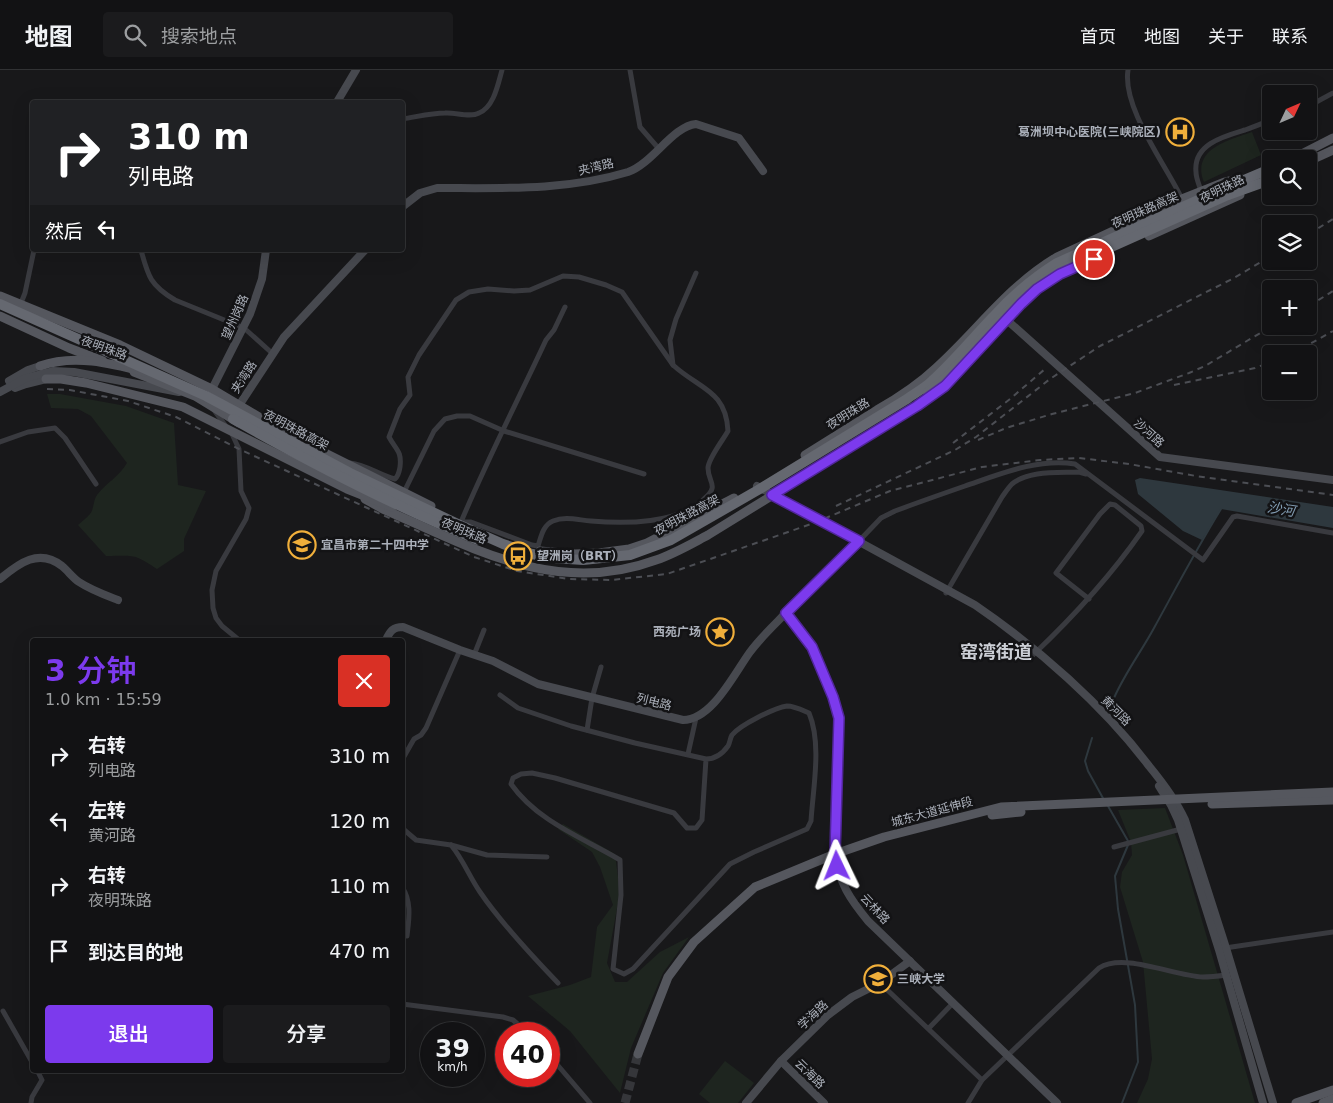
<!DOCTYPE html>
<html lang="zh">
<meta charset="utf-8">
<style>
:root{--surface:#121214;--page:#1b1b1d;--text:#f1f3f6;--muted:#9c9ea0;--line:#313234;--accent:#7c3aed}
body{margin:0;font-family:"DejaVu Sans","Noto Sans SC",sans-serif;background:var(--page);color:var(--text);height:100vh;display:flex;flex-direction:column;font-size:19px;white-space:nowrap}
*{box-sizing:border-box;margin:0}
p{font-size:16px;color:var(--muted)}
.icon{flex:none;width:28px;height:28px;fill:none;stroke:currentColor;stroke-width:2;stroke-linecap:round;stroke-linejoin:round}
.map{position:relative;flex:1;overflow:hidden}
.side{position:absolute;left:30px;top:568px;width:375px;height:435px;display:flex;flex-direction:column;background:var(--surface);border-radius:5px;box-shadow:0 5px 20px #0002,0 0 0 1px var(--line)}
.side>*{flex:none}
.banner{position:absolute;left:30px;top:30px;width:375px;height:152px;border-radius:5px;box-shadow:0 5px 20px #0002,0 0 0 1px var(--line);background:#202124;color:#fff;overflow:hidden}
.needle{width:32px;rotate:46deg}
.buttons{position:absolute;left:1262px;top:15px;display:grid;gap:10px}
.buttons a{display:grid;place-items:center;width:55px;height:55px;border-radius:5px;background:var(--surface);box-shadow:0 5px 20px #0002,0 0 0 1px var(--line);font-size:25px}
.speed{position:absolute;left:420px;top:952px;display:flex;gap:10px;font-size:25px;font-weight:700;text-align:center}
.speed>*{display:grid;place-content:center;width:65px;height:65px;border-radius:50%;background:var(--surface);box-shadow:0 5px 20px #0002,0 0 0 1px var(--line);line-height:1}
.speed small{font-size:12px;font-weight:400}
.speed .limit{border:8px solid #d22;background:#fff;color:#111}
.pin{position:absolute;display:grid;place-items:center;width:42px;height:42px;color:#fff;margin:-21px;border:2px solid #fff;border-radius:50%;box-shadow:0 1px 5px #0007}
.me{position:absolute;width:55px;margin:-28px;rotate:358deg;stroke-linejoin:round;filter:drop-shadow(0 0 4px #0008)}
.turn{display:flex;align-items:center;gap:18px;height:105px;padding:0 15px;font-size:22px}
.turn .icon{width:65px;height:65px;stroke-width:2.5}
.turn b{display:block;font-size:35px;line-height:42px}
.then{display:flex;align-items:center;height:48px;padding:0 15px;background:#0003;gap:10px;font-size:19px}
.round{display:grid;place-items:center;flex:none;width:52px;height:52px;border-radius:5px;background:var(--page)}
.overview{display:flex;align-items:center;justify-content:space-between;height:85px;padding:0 15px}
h1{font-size:30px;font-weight:600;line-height:38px;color:var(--accent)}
.cta{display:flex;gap:10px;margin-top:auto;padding:10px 15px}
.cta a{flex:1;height:58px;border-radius:5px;background:var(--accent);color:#fff;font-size:20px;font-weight:600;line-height:58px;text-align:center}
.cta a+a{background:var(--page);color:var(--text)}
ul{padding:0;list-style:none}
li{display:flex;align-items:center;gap:15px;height:65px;padding:0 15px}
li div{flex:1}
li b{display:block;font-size:19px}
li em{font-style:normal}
header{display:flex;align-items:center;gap:30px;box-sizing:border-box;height:70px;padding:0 25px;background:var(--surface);border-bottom:1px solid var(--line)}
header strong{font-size:24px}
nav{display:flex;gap:28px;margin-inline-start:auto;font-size:18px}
.search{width:350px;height:45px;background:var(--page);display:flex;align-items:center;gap:12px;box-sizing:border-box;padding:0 18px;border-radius:5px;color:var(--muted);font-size:19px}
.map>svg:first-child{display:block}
</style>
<header>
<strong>地图</strong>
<div class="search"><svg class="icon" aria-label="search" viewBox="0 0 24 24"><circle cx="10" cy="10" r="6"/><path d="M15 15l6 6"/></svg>搜索地点</div>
<nav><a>首页</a><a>地图</a><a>关于</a><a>联系</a></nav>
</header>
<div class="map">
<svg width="1333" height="1033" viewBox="0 0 1333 1033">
<rect width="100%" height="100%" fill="#18181a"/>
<g fill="#1e251f">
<path d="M1252 62 1261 85 1204 112C1191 79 1229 70 1252 62Z"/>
<path d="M47 324H60L126 336 174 353 178 415 206 421 184 469V481L157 499C133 483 134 486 106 486L78 455C82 451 87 448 90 444 94 439 93 431 97 425 107 412 119 407 127 393L91 346 78 339 51 338Z"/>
<polygon points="1165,738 1183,785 1255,1033 1137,1033 1148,1009 1152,989 1143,892 1120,817 1122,802 1132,785 1131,772 1118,740"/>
<polygon points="563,754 615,784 620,822 607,893 615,912 627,912 660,882 689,867 663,903 631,978 620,1023 570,961 528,926 570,915 591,907 597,857 613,835 600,797 592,782 558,759"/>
<polygon points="725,991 754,1013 738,1033 710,1033 699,1024"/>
</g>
<polygon fill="#2e383e" points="1140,408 1333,437 1333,458 1221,439 1202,470 1183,461 1138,424 1135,410"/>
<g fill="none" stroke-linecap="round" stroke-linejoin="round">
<g stroke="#2e383e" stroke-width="2">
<path d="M1114 628C1125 603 1141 582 1154 558 1176 518 1197 478 1221 439"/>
<polyline points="1092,668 1085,691 1088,701 1104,730"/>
<polyline points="1108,736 1128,771"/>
<polyline points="1122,1033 1138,992 1135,935 1118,839 1115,806 1128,775"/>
</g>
<polyline stroke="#35363a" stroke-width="9" stroke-dasharray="9 4.5" stroke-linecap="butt" points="625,1033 638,984"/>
<g stroke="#393a3f" stroke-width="5">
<polyline points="630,0 640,57 659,79"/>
<path d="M1128 0C1122 38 1166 95 1182 129"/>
<polyline points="1309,36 1333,23"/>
<path d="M402 49C416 47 431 43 445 43 455 42 470 48 479 43 494 37 498 14 502 0"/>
<path d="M1201 122C1200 116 1196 109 1196 102 1193 74 1225 66 1245 60 1254 57 1263 53 1271 50"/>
<path d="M141 180C148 206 150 215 175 230L244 258 273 284"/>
<polyline points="21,233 25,223 34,180"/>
<path d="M565 237 554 260 546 270C518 330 487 390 461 452H471L532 475 538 476C541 467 543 455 553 451 565 446 578 450 591 451 625 454 678 454 704 429 720 415 708 413 708 398 708 389 723 370 728 361 726 320 699 319 673 295L670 270 676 249 696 203"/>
<polyline points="214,340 225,355"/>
<polyline points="232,364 239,379 241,421 249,438 246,449 216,501 212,520 213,538 216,548 222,556 239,570"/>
<polyline points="0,372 28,362 55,358 65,368 96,414"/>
<path d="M350 393C367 395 379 405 395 409 399 405 399 402 400 397 402 381 396 380 389 367L400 339 410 325 408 307 419 285 456 230 469 222 488 219 514 221 530 220 563 206 579 207 606 215 622 222 673 295"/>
<polyline points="404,422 434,361 445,349 457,346 470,346 504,361 644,404"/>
<path d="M859 471 881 448 895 441C919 432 942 424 965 416 1000 404 1038 388 1075 394L1203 490 1233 447 1237 446 1333 463"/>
<path d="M946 523 1002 427C1005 423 1008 418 1012 414 1029 400 1059 403 1079 402L1086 404"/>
<polyline points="474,585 484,560"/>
<path d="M1033 585C1073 547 1110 507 1142 461L1141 456 1115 435 1110 434 1100 444 1056 503 1089 529"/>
<path d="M500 625 518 638 571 656 635 673 706 689C715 689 723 683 728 676 730 673 730 668 732 665 740 655 774 638 787 636 794 636 802 640 809 643 822 674 813 718 811 751L807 759 754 782 730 794 633 899 624 904 613 899 621 825 620 790C583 768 537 751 511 714L513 708 521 704 532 703 555 708 674 743 687 758H696L702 750 706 689"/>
<polyline points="587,660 592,628 601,597"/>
<polyline points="688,684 696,648"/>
<polyline points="402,690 414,669 421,665 426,658 460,580"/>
<polyline points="402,758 416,770 451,775 487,785 547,787"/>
<path d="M451 775C464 791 469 806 480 822 501 853 532 886 558 913"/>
<polyline points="1114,777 1181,759"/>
<path d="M402 817C412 832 409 849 407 866"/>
<polyline points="1225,878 1333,862"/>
<polyline points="880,913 982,1010 968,1033"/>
<polyline points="402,934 503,947 513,950 529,964"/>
<polyline points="3,941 32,992"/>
<polyline points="929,958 954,932"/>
<polyline points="549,985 590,1033"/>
<path d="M982 1010 1099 898C1124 882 1174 906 1203 907 1211 907 1219 906 1227 905"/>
<polyline points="31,1033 32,1027 42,1010 37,1000"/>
</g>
<g stroke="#47494f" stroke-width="8">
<polyline points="337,32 356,0"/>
<path d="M402 137 420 123 437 118C501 118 566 121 628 102 652 94 673 56 696 54L739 68 763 101"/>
<polyline points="999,243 1160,387 1333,410"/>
<polyline points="9,311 28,300 40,296"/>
<polyline points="15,318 26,314 46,309"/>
<polyline points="212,319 250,244 262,209 266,180"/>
<polyline points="0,322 26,308 53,301 74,302 179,322"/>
<polyline points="240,334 284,267 365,180"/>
<path d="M757 416 975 535C1038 578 1103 635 1149 696 1163 713 1176 730 1185 750L1226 878 1273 1033"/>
<path d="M0 509C19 493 39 478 62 496 68 501 73 508 79 512 91 520 105 525 118 530"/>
<path d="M786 543 812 577 833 627 839 648 835 784C839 813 850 829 868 851L1057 1033"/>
<path d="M386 570C390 561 393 557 403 557L460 580 493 591 538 614 683 650C712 650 734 604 750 582 758 571 768 561 778 551 804 524 832 498 859 471"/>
<polyline points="1159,716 1171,735 1178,750 1219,880 1263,1033"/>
<polyline points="781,991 824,1033"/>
<polyline points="746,1033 781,991 828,945 852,927 880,913 910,891"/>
</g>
<g stroke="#55575e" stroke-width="9">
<polyline points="1292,89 1333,68"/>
<polyline points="1309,91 1333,80"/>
<polyline points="1149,166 1240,125"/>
<polyline points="0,226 120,275 212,319 291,366 431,436"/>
<polyline points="0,246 69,278 103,291"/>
<polyline points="134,302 195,326 239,353"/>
<path d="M805 385C829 370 853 355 877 340 898 328 918 315 936 298 978 260 1007 217 1057 187L1182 129 1225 112 1240 108"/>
<path d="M365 429 383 439C473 478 556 527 656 490 674 484 691 474 708 465L917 336 939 320"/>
<polyline points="540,481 575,484 599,483 629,479 647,473 734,428"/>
<polyline points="1212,734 1333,730"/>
<polyline points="992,745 1021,742"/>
<polyline points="638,984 668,907 694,872 755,817 835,784 884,767 1001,737 1333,722"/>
<polyline points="1296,1033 1333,1020"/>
<polyline points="1323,1033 1333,1029"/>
</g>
<g stroke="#656870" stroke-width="10">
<polyline points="1225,118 1265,101"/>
<polyline points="1228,125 1267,111"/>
</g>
<g stroke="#4c4e54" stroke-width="2" stroke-dasharray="6 5" stroke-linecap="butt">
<polyline points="1309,164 1333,149"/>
<polyline points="1309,236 1333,221"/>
<polyline points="1292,284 1333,261"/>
<polyline points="1174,315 1255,298 1271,292"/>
<polyline points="47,319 70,320 128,331 176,347 239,379 474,487 517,501 569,509 611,510 667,504 814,453 890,421 982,397 1040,390 1079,388 1129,394 1196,406 1333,425"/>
<polyline points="978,370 1006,358 1052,344 1135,323 1189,303 1205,296 1272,256"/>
<polyline points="953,373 1010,329 1045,299"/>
<polyline points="836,436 955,380 976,367 1050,309 1100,276 1234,208 1271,186"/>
</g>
<g stroke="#55575e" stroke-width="9">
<path d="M40 296C74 284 110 293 144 302"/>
<polyline points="46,309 61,309 86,313 183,337 347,419 392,437"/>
</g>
<g stroke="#656870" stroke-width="10">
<path d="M0 234 206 326 350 403 460 455 503 474 532 484 554 488 583 490 630 485 671 470 758 420 907 329C915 323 925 318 932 311 954 291 972 269 993 247 1012 226 1033 208 1057 193L1225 118"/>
<polyline points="928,322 942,312 1009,240 1033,218 1062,199 1228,125"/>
<path d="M233 349C313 394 393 436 478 470"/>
</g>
</g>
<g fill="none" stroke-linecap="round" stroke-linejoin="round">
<g stroke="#51269a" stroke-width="12">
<polyline id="route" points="837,796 835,784 839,648 833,627 812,577 786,543 859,471 772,425 917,336 945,316 1021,234 1037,219 1060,204 1094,189"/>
</g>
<use href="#route" stroke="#7c3aed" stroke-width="9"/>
</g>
<defs>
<g id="hospital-ring" transform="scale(1.4375)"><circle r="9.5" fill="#131315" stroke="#f0af3b" stroke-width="1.5"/><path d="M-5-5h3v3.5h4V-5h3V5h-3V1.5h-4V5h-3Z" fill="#f0af3b"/></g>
<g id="school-ring" transform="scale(1.4375)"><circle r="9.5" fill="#131315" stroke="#f0af3b" stroke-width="1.5"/><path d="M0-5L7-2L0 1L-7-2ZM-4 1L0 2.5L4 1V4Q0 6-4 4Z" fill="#f0af3b"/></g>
<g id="bus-ring" transform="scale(1.4375)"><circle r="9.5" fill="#131315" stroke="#f0af3b" stroke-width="1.5"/><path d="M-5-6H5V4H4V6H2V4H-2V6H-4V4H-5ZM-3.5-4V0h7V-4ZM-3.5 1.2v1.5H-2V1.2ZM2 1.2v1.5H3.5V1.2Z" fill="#f0af3b"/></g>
<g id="sight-ring" transform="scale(1.4375)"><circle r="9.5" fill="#131315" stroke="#f0af3b" stroke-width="1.5"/><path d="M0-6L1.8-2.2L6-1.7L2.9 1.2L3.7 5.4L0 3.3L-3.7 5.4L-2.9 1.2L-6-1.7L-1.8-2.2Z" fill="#f0af3b"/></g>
<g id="university-ring" transform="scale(1.4375)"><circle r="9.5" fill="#131315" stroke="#f0af3b" stroke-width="1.5"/><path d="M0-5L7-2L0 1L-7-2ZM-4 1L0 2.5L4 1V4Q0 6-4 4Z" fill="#f0af3b"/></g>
</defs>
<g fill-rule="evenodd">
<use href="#hospital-ring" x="1180" y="62"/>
<use href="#school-ring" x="302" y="475"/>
<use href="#bus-ring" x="518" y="486"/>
<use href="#sight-ring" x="720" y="562"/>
<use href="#university-ring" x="878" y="909"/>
</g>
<g text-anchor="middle" stroke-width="5" stroke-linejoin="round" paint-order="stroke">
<g font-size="12" font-weight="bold" fill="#abb0ba" stroke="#131315" text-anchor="start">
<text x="1161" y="66" text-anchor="end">葛洲坝中心医院(三峡院区)</text>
<text x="321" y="479">宜昌市第二十四中学</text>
<text x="537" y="490">望洲岗（BRT）</text>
<text x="701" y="566" text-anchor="end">西苑广场</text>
<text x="897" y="913">三峡大学</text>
</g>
<g font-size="12" fill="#abb0ba" stroke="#131315">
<text transform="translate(596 97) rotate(-13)" y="4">夹湾路</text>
<text transform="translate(1222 119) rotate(-26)" y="4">夜明珠路</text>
<text transform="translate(1145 140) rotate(-24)" y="4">夜明珠路高架</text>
<text transform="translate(235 247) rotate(-66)" y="4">望州岗路</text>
<text transform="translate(104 278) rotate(20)" y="4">夜明珠路</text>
<text transform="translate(244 307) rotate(-57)" y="4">夹湾路</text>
<text transform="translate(848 344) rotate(-32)" y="4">夜明珠路</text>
<text transform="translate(296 360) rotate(28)" y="4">夜明珠路高架</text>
<text transform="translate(1149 363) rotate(42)" y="4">沙河路</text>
<text transform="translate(687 445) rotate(-28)" y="4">夜明珠路高架</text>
<text transform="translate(464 461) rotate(23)" y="4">夜明珠路</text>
<text transform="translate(654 632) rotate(14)" y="4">列电路</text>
<text transform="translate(1116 641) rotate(45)" y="4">黄河路</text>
<text transform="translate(932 742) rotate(-15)" y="4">城东大道延伸段</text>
<text transform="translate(875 839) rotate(47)" y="4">云林路</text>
<text transform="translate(813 945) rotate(-43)" y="4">学海路</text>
<text transform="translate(810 1004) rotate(44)" y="4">云海路</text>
</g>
<g font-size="14" font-style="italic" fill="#839eb4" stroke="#131315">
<text transform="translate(1281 439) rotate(9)" y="5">沙河</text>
</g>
<g font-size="18" font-weight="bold" fill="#cccfd6" stroke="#131315">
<text x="996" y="588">窑湾街道</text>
</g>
</g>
</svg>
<div class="buttons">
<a><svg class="needle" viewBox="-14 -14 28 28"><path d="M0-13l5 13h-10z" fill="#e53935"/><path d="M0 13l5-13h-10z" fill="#9c9ea0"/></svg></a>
<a><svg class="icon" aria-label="search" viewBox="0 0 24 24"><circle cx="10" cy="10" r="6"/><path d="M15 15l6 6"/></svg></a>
<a><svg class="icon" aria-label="layers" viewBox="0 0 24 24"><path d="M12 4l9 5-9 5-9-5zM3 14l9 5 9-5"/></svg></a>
<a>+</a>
<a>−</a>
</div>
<div class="speed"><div>39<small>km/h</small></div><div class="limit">40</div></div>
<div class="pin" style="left:1094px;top:189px;background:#d93025"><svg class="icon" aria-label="arrive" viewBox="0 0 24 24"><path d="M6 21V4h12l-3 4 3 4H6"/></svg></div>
<svg class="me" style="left:837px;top:796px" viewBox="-20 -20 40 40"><path d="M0-17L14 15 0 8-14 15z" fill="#7c3aed" stroke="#fff" stroke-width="4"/></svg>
<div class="banner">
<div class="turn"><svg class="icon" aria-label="right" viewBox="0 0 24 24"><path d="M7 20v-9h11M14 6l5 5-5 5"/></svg><div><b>310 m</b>列电路</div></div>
<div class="then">然后<svg class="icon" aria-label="left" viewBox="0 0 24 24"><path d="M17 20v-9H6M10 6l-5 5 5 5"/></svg></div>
</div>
<section class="side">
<div class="overview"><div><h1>3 分钟</h1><p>1.0 km · 15:59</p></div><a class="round" style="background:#d93025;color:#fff"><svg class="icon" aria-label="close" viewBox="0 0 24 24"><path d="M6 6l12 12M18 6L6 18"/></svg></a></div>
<ul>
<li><svg class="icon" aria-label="right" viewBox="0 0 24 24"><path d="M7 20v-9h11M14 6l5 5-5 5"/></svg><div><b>右转</b><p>列电路</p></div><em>310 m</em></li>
<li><svg class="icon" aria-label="left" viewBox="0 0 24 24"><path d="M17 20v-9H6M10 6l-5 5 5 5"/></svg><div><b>左转</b><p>黄河路</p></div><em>120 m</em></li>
<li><svg class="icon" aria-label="right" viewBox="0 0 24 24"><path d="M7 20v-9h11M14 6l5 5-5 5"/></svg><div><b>右转</b><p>夜明珠路</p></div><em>110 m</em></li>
<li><svg class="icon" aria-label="arrive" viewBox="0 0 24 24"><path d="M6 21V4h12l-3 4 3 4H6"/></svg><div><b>到达目的地</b></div><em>470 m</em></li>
</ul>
<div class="cta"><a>退出</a><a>分享</a></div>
</section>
</div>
